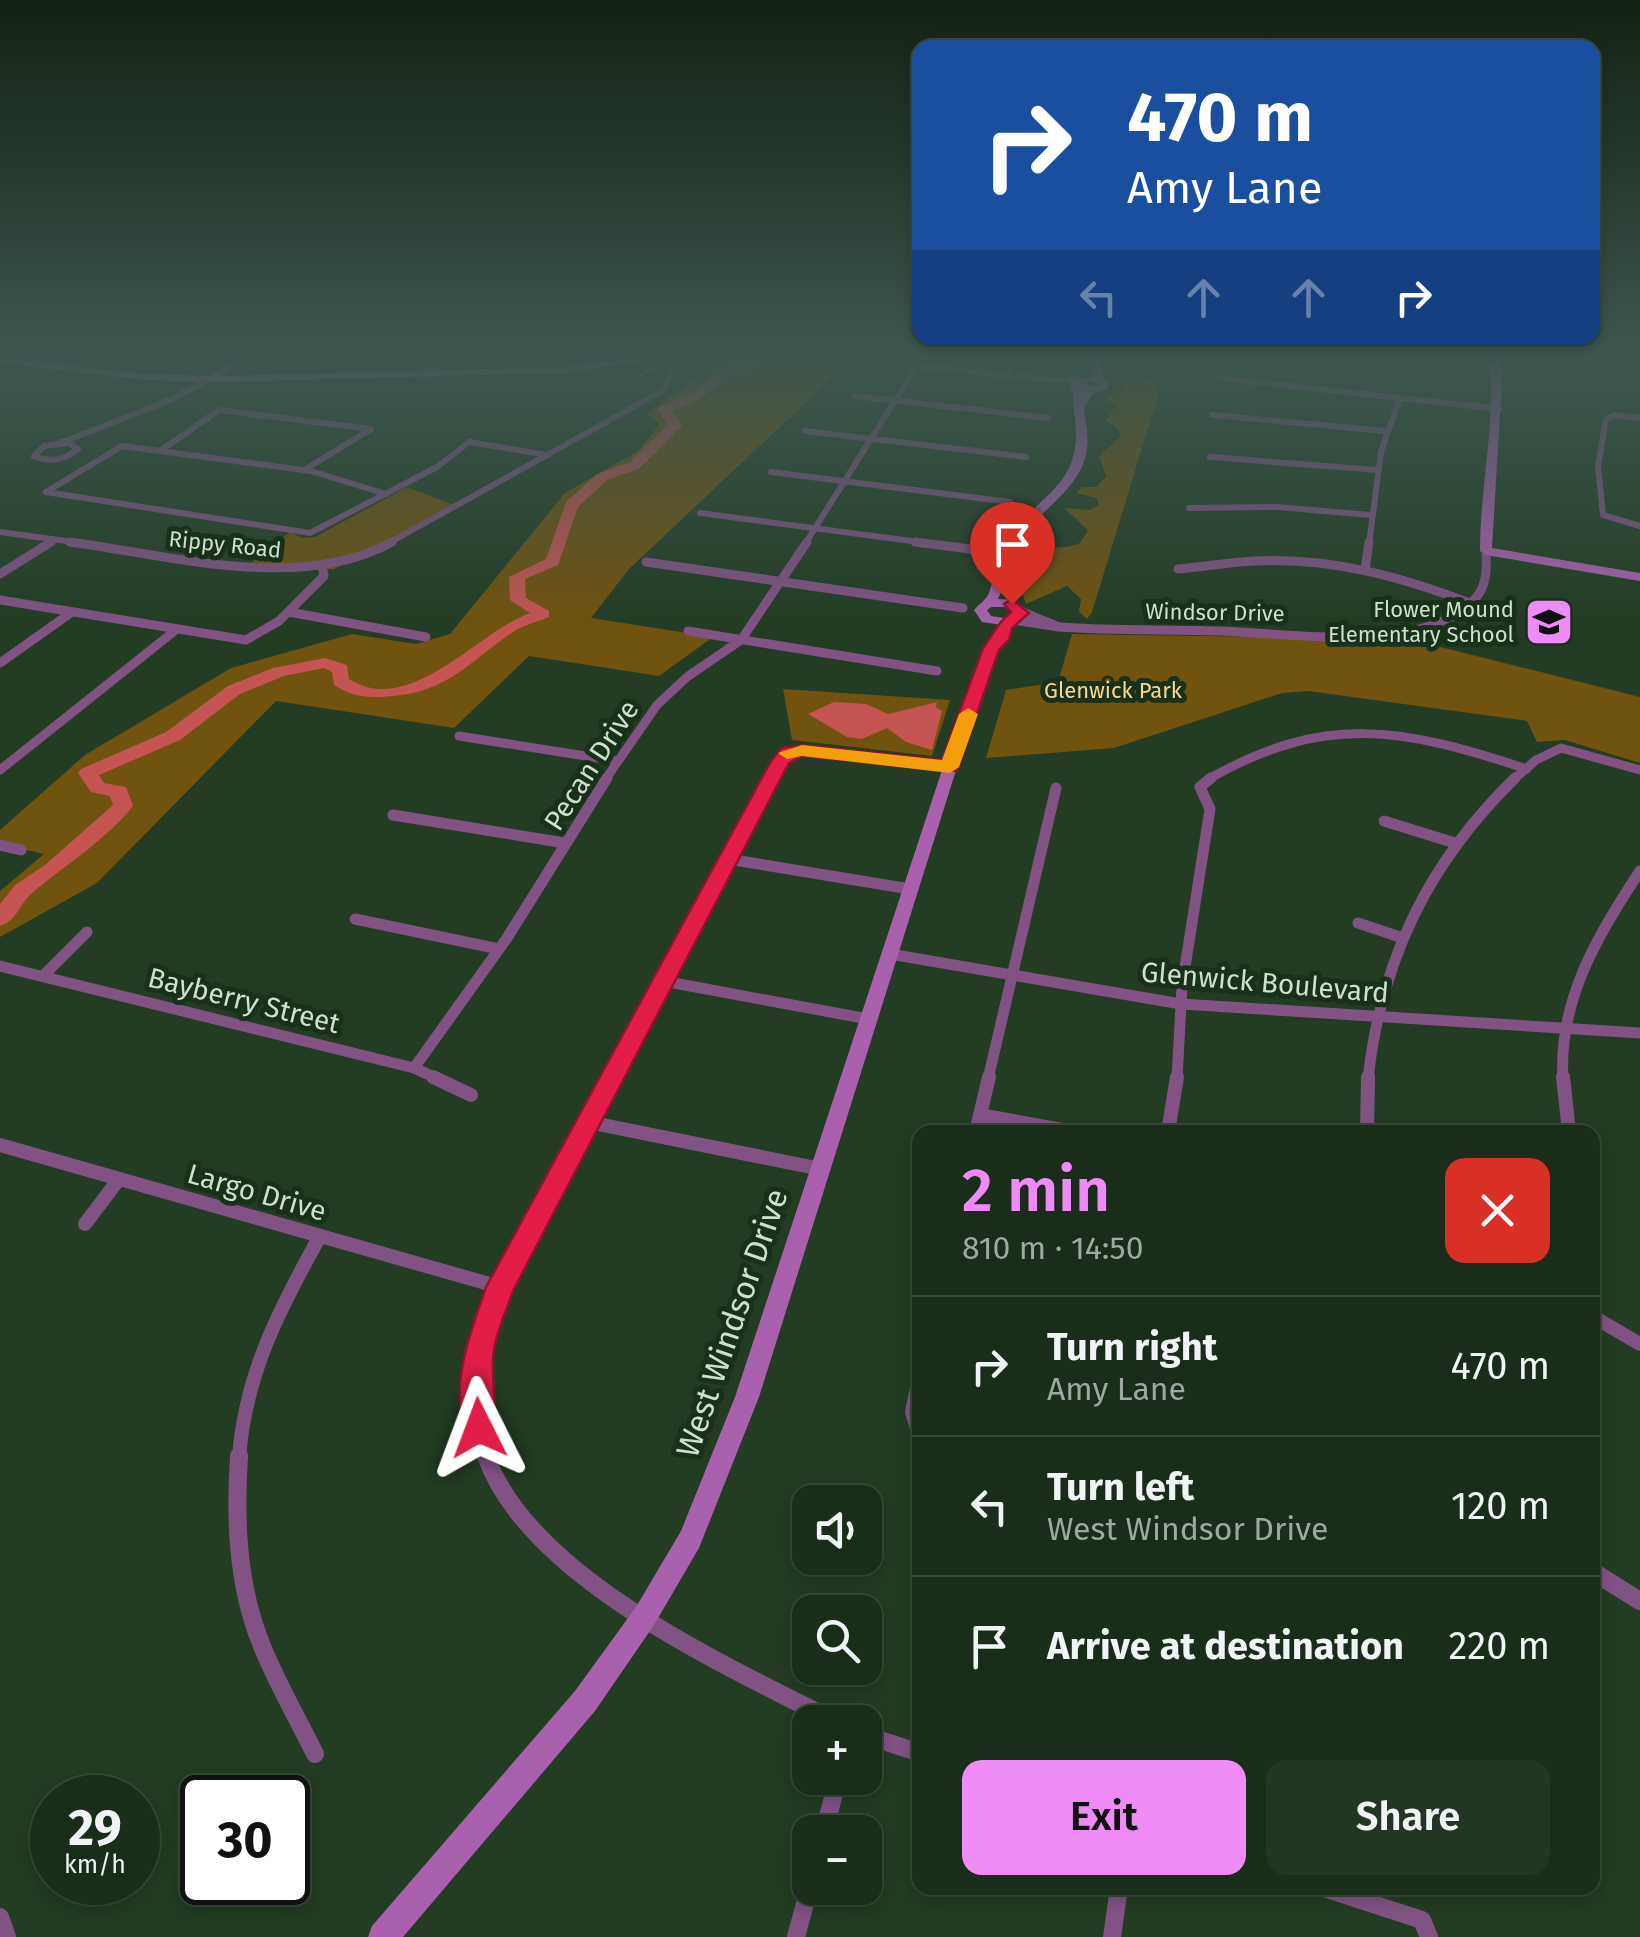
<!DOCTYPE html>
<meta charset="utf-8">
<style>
:root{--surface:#1a2d1a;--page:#233523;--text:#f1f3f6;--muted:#9fa8a2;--line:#384939;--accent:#ef8bf7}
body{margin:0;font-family:"Fira Sans",sans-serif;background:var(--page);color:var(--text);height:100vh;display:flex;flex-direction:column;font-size:38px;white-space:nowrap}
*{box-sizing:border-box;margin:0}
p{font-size:32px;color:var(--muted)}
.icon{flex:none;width:55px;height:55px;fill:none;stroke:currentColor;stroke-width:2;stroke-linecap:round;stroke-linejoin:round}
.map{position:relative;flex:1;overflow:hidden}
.drawer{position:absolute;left:912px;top:1125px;width:688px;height:770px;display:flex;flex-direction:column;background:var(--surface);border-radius:20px;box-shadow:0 5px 15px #0003,0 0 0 2px var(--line)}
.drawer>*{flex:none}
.hud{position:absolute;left:912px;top:40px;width:688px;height:305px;border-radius:20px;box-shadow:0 5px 15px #0003,0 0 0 2px var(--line);background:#1a4fa0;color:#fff;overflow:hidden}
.fabs{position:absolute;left:792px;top:1485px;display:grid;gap:20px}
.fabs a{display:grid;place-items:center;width:90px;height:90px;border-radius:20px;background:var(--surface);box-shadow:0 5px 15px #0003,0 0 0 2px var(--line);font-size:50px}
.speed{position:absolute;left:30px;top:1775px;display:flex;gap:20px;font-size:50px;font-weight:700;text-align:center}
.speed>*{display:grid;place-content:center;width:130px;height:130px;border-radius:50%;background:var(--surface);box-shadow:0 5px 15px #0003,0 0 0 2px var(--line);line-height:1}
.speed small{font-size:25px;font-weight:400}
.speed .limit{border:5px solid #111;border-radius:15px;background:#fff;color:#111}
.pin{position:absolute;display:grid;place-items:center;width:85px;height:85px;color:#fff;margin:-102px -42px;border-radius:50% 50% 50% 0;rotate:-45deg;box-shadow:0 0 10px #0007}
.pin .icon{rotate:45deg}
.me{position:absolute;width:110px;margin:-55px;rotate:357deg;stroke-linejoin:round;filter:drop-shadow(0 0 8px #0008)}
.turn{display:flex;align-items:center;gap:35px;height:210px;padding:0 50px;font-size:45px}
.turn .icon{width:130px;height:130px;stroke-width:2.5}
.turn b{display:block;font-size:70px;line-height:85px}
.lanes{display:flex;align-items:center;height:95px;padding:0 50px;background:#0003;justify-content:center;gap:50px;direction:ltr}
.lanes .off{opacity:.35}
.round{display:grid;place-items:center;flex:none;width:105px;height:105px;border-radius:20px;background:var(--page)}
.summary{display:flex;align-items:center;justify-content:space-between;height:170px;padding:0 50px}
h1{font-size:60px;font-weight:600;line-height:75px;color:var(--accent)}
.cta{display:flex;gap:20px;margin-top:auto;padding:20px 50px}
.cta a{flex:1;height:115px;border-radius:20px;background:var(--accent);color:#111;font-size:40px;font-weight:600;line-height:115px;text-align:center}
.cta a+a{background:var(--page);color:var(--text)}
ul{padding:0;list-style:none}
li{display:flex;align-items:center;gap:30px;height:140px;padding:0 50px;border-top:2px solid var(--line)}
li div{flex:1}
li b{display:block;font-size:38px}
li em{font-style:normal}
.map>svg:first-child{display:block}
</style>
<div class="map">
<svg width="1640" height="1937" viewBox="0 0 1640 1937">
<rect width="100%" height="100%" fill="#233c23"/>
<g fill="#6f530e">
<polygon points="713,356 855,356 629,569 591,618 713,637 659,676 529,656 454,728 276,701 97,883 0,937 0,891 44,854 0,844 0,830 85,755 231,668 352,634 416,644 450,634 565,493 638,451 660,424 647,414 697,376 685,362"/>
<path d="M1151 382 1159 392 1092 612 1087 619 1079 612 1081 599 1067 586 1026 604 1012 565 1022 549C1042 544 1060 552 1080 543L1088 530 1064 508 1089 510 1099 505 1097 498 1076 493 1082 487H1097L1106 476 1099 456 1121 436 1118 428 1106 421 1115 407 1106 397 1126 388 1111 383Z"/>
<polygon points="407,487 454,505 334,569 293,571 250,564 290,532 302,538 315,537"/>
<polygon points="1072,634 1409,639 1640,697 1640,763 1565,740 1537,742 1527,721 1308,691 1282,693 1114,748 986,758 1006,690 1058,682"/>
<polygon points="783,689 950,700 932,756 792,740"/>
</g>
<polygon fill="#c45551" points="834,702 866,704 888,714 937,702 936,707 942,711 932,750 906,742 887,728 862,739 847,737 808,714"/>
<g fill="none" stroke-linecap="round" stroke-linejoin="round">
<polyline stroke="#c45551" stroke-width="2.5" points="641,376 651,368"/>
<path fill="#c45551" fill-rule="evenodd" d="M753 356H765L760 368 732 373 700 399 672 411 682 425 680 428 640 468 607 480 578 507 558 565 525 579 526 598 549 611V617C537 622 523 625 513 632 470 661 448 692 393 696 370 698 354 698 334 685L332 672 324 668 284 676 240 694 180 740 99 775 104 783 126 787 133 806C105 841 65 865 32 893 20 903 16 922 0 926V904L15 885 45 865 113 805 110 796 91 792 78 773 81 769 166 732 228 686 273 668 325 658 347 665 349 679C410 718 477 632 530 613L510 600 509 577 546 559 566 502 597 474 630 462 668 425 658 410 659 407 692 393 724 367 751 362Z"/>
<g stroke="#805383" stroke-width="6">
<polyline points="429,356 426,374 437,368 439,356"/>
<polyline points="553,356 553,366"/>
<polyline points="1411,356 1496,365"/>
<polyline points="867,361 1055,380 1079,379"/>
<polyline points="1006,375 1015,356"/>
<polyline points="1219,378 1500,409"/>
<polyline points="855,396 1048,418"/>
<polyline points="1212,415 1386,431"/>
<polyline points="1640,418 1615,415 1606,419 1598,466 1603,515 1640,526"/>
<polyline points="805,431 1026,457"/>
<polyline points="60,443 170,400 210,379"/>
<path d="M69 443 78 449C65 460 50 463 34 456L44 446Z"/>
<polyline points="160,451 219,410 371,429"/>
<polyline points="1210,457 1378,470"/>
<polyline points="304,470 371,429"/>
<polyline points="771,472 1010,502"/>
<polyline points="46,492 310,533 437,467 469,442 548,455"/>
<polyline points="46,492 122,446 311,471 386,494"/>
<polyline points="1189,508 1278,507 1370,515"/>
<polyline points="700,513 934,544"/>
<polyline points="0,532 88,544"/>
<polyline points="47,544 54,540"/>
<polyline points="387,544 662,391 671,374 662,356"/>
<polyline points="805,544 923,356"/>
<polyline points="1369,544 1381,452 1400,398"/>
</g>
<g stroke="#805383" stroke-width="9">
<path d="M70 542C168 555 300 593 392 542"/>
<polyline points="915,542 986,551"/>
<polyline points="646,562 963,608"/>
<path d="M1178 569C1204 567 1229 562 1255 561 1330 557 1403 577 1472 604"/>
<polyline points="1365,570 1369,542"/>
<polyline points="0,574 51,542"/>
<polyline points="0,600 246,640 279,621 324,576 322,565"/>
<polyline points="289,612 426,637"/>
<polyline points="1013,620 1059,627 1020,611"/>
<path d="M1059 627C1113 631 1166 629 1220 631 1289 633 1420 655 1473 601 1487 588 1487 569 1486 551"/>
<polyline points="688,631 937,671"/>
<polyline points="0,663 72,612"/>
<polyline points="459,736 617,761"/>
<polyline points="0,770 177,629"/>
<polyline points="605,780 657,705 687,677 741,640 807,542"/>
<polyline points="771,780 784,756 802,751 950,767"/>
<path d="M1207 780C1325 712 1403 728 1527 769"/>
<polyline points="1513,780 1536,760 1561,748 1640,770"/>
</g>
<g stroke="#805383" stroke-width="11">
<polyline points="393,815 565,843"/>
<polyline points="1384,821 1455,843"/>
<polyline points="0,845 21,850"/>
<polyline points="728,859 910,889"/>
<polyline points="355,919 499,949"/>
<polyline points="1358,923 1400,937"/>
<polyline points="890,954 1181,1004 1640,1033"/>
<polyline points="0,966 414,1068 438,1079"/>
<polyline points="43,976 87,932"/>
<polyline points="663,981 868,1019"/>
<polyline points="414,1068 507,938 607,778"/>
<polyline points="611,1079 772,778"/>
<polyline points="988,1079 1056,788"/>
<polyline points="1177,1079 1182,986 1210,809 1200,787 1211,778"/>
<path d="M1368 1079C1381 959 1429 862 1515 778"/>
<path d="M1563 1079C1558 1001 1598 934 1640 871"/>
</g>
<g stroke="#805383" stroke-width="14">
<polyline points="433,1077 471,1095"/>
<polyline points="1563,1077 1569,1132"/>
<polyline points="980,1115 1073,1132"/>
<polyline points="588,1122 821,1169"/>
<polyline points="976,1132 989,1077"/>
<polyline points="1168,1132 1177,1077"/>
<polyline points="1367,1132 1368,1077"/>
<polyline points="0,1145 500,1287"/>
<polyline points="85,1224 119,1179"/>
<polyline points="1592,1316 1640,1344"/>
<polyline points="920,1374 912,1412 920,1438"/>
<path d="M239 1458C245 1374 280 1308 320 1236"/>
<path d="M487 1458C458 1366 501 1284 544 1205 567 1162 589 1120 612 1077"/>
</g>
<g stroke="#805383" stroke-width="18">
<path d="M239 1456C235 1518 237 1582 260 1641 275 1680 297 1717 315 1754"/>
<path d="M486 1456C529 1578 726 1665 836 1722"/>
<polyline points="1592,1571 1640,1601"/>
<polyline points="865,1735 920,1753"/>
<polyline points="824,1832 838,1778"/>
<polyline points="1324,1888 1422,1920 1429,1937"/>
<polyline points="0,1917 7,1937"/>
<polyline points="796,1937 810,1885"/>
<polyline points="1112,1937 1119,1888"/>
</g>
<g fill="#a961ae" fill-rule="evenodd">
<polygon points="241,356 252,356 213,381 205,379"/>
<path d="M1086 356H1095L1105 381 1110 385 1105 390 1093 394 1084 408C1085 421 1089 434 1087 447 1084 488 1039 509 1019 541 1008 558 1007 582 998 599L1012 600 1025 608 1026 615 1017 621 999 648 957 767 759 1397 699 1548 654 1625 595 1711 403 1937H368L372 1926 575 1691 636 1607 681 1531 735 1397 943 767 985 648 1002 625 982 622 974 610C978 605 987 599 989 593 994 577 997 557 1006 542 1038 491 1083 489 1075 418 1073 404 1074 394 1069 381L1094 376ZM1092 382 1099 386 1080 383ZM991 607H1005L1014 613 1004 618 991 616 987 610Z"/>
<path d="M1490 356H1500L1502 381 1492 548 1640 573V581L1486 555 1480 551C1480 486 1496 422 1490 356Z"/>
</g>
<polygon fill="#c86bcf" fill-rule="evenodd" points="651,356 682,356 562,373 217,382 146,380 0,363 0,357 146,374 217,376 562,367"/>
</g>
<linearGradient id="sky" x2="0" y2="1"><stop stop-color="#132113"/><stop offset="0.57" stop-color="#3f5650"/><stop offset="1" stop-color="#3f5650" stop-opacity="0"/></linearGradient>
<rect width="1640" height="628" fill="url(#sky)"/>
<path fill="#e11d48" stroke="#92132f" stroke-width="2.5" d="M1012 599 1029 613 1012 628 1009 640 999 650 957 771 802 756 789 763 514 1289C507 1309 497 1330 494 1350 489 1378 501 1413 490 1438L479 1442 468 1438C447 1390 470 1333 486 1287L771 761 782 748 802 745 942 760 983 648C993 635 997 623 1011 612L1004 604Z"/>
<polygon fill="#f59e0b" points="968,708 978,714 959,767 950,773 802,756 787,759 778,753 802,745 942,760 959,714"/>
<defs>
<g id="school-square" transform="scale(2.5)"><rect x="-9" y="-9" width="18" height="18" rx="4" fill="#ef8bf7" stroke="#19311a"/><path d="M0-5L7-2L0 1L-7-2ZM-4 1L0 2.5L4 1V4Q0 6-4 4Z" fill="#111"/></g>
</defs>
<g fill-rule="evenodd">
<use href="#school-square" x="1549" y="622"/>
</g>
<g text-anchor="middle" stroke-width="10" stroke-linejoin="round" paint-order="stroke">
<g font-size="22" fill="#cfdecf" stroke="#19311a">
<text transform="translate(225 544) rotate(6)" y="8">Rippy Road</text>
<text transform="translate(1215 612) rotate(1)" y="8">Windsor Drive</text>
</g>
<g font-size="22" fill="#cfdecf" stroke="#19311a" text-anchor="end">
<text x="1514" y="617">Flower Mound<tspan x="1514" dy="25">Elementary School</tspan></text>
</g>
<g font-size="22" fill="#fcd689" stroke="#19311a">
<text x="1113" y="698">Glenwick Park</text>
</g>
<g font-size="28" fill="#cfdecf" stroke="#19311a">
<text transform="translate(591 765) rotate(-57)" y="10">Pecan Drive</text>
<text transform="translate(1265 982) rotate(5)" y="10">Glenwick Boulevard</text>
<text transform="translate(244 1000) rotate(14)" y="10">Bayberry Street</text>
<text transform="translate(257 1192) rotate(16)" y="10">Largo Drive</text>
</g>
<g font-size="32" fill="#cfdecf" stroke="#19311a">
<text transform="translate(732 1323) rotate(-71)" y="11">West Windsor Drive</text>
</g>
</g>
</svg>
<div class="fabs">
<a><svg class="icon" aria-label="sound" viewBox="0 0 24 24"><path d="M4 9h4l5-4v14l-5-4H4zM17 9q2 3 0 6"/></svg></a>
<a><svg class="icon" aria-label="search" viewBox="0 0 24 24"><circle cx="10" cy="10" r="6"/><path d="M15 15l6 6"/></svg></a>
<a>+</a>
<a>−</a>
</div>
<div class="speed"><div>29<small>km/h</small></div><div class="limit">30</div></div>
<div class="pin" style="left:1012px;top:604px;background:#d93025"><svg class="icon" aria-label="arrive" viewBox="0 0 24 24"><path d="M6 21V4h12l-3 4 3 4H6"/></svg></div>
<svg class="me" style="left:479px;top:1428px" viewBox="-20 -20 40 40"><path d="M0-17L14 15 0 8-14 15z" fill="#e11d48" stroke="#fff" stroke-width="4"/></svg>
<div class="hud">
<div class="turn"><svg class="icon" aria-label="right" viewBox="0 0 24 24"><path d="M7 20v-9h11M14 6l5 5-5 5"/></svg><div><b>470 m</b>Amy Lane</div></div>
<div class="lanes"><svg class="icon off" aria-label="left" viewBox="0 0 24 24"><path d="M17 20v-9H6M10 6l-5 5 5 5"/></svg><svg class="icon off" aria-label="ahead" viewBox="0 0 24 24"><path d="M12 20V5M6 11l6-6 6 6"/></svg><svg class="icon off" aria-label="ahead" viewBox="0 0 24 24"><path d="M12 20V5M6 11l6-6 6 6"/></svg><svg class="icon" aria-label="right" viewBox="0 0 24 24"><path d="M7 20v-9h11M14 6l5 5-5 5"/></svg></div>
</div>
<section class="drawer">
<div class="summary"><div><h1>2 min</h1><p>810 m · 14:50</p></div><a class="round" style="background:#d93025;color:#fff"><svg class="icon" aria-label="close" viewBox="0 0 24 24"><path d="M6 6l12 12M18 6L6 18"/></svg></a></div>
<ul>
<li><svg class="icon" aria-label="right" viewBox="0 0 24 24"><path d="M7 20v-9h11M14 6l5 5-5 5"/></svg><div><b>Turn right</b><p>Amy Lane</p></div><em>470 m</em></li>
<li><svg class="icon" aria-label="left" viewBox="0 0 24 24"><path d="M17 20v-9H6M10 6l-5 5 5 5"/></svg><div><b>Turn left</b><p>West Windsor Drive</p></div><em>120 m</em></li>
<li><svg class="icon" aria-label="arrive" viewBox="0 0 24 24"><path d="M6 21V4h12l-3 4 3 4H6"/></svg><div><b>Arrive at destination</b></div><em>220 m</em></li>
</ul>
<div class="cta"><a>Exit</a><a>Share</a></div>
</section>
</div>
